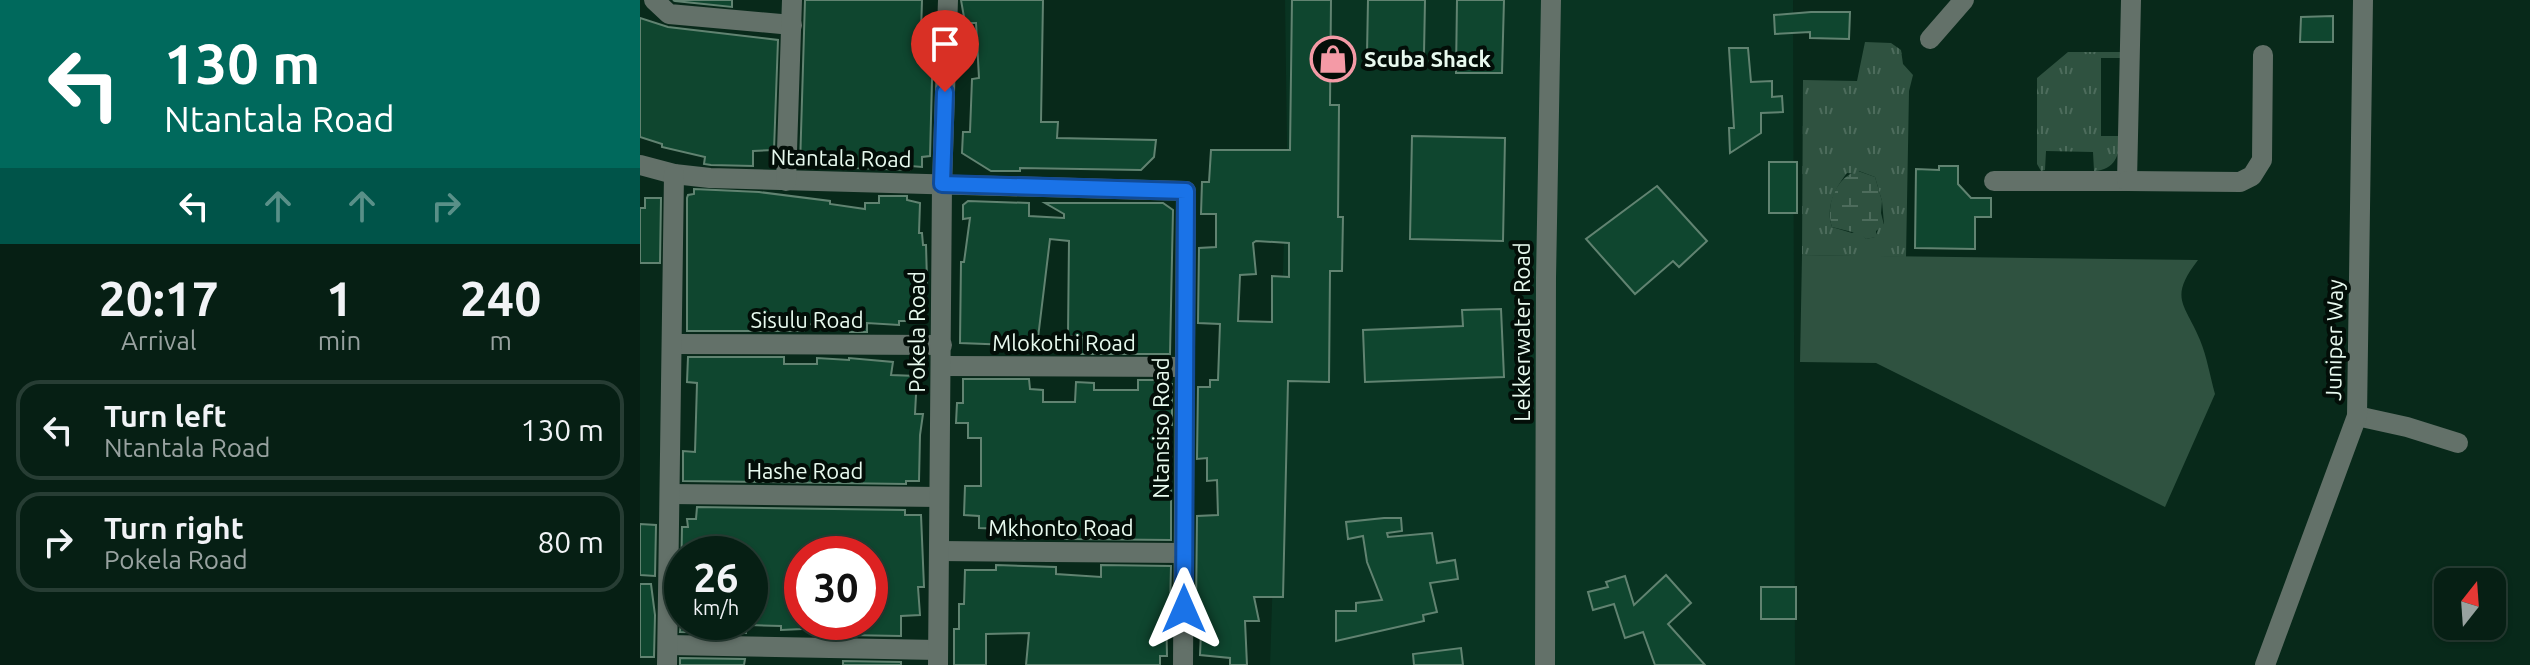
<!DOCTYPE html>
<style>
:root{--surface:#061f14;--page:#142c22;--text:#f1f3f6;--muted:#98a2a0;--line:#273d34}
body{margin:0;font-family:Ubuntu,sans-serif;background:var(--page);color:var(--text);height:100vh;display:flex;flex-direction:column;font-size:30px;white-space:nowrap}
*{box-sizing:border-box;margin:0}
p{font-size:26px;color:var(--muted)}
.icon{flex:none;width:44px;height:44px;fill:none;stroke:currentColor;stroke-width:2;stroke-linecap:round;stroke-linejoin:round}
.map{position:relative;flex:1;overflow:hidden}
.sheet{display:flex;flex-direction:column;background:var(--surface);width:640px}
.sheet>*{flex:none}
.banner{background:#00695c;color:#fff;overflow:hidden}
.needle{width:52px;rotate:17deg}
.buttons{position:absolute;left:1794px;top:568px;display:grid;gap:16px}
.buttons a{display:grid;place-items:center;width:72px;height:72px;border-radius:16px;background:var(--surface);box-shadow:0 2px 6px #0004,0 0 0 2px var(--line);font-size:40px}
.speed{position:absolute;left:24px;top:536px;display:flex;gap:16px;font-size:40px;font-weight:700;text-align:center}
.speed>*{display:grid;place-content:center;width:104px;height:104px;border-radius:50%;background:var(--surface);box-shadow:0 2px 6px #0004,0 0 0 2px var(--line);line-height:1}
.speed small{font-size:20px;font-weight:400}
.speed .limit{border:12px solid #d22;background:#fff;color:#111}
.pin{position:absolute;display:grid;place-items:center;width:68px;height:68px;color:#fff;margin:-82px -34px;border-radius:50% 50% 50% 0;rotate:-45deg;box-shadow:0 0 8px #0007}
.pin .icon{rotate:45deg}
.me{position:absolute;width:88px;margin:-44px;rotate:0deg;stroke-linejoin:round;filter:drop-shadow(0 0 6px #0008)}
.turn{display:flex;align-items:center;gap:28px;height:168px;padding:0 32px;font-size:36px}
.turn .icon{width:104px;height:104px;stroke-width:2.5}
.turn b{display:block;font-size:56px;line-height:68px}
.lanes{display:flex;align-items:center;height:76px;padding:0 32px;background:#0003;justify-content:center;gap:40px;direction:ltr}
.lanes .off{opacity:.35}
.eta{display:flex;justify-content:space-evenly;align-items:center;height:136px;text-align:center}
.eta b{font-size:48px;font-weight:600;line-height:56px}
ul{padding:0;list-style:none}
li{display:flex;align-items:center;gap:24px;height:100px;margin:0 16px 12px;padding:0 16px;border:4px solid var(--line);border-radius:24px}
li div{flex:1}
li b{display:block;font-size:30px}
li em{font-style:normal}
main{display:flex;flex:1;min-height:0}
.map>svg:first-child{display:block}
</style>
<main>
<section class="sheet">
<div class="banner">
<div class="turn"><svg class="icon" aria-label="left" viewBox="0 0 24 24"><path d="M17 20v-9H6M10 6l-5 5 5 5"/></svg><div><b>130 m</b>Ntantala Road</div></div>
<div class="lanes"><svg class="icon" aria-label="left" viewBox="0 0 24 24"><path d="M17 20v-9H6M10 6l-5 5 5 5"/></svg><svg class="icon off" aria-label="ahead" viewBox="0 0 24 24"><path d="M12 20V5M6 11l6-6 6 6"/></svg><svg class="icon off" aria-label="ahead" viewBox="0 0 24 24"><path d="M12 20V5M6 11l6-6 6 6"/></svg><svg class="icon off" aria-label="right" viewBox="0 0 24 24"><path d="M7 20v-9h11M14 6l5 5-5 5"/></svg></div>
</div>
<div class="eta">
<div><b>20:17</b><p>Arrival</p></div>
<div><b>1</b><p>min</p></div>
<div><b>240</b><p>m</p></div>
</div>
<ul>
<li><svg class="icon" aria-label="left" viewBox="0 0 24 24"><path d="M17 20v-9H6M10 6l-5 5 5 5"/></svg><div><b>Turn left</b><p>Ntantala Road</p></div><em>130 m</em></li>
<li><svg class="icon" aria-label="right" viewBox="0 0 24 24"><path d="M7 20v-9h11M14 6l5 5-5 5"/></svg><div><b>Turn right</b><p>Pokela Road</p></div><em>80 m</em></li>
</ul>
</section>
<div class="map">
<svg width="1890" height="665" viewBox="0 0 1890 665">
<defs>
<pattern id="wetland-marsh" width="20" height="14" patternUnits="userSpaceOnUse" patternTransform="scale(2)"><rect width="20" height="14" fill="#2f5240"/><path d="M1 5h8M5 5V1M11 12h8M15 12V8" fill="none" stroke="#4d6c5c"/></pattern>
<pattern id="park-tufts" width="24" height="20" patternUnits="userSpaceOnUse" patternTransform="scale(2)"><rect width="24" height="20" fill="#2f5240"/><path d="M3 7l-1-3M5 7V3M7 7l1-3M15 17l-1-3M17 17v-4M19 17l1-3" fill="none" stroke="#4d6c5c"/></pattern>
</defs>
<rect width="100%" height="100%" fill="#08291a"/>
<polygon fill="#093422" points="645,0 1153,0 1155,665 630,665 647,148"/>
<path fill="#2f5240" d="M1162 255 1558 260C1528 299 1545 303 1560 340 1567 357 1570 376 1575 394L1525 507 1236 363 1160 362Z"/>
<path fill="url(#wetland-marsh)" d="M1218 171 1235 177 1242 201 1241 213 1244 225 1236 231V237L1226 239 1220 234 1192 227C1185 206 1196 176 1218 171Z"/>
<g fill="url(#park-tufts)" fill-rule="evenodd">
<path d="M1225 42 1251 43 1261 50 1263 64 1273 75 1269 91 1266 257 1162 255 1163 80 1217 81ZM1219 171 1235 177 1242 201 1244 224 1239 227 1235 237 1226 239 1218 230 1212 233 1192 227C1185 208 1195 188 1207 173L1217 174Z"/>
<path d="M1428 52H1480V58H1461V136H1480C1480 155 1475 170 1454 171L1453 152 1406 151 1405 170 1401 171 1397 164V78Z"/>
</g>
<g fill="#0f462f" stroke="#618371" stroke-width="2" fill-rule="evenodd">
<polygon points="33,0 92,0 92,7 35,1"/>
<polygon points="165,0 282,0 281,34 289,34 290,43 293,43 290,156 282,157 282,167 271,166 270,170 160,166"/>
<polygon points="321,0 403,0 401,122 418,122 417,138 516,140 514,157 501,170 380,168 380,171 351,171 322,153 323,132 330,132 332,79 339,78 336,23 325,23"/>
<path d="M652 0H691L690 105H699L698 217H703L702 271H690L689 382 648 381 643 597H614L619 621H605L607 665H590V658L560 655 562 609H556L557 516 578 515 577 480 567 481V458L557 459 558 387H570V380H578L580 324 558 323 559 248 576 247V214H561L562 182H569L571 150H650ZM616 241 649 243V277L632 276V322L598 321 600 275 616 274 613 243Z"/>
<polygon points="728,0 785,0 784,54 727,54"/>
<polygon points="817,0 864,0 862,73 816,73"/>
<polygon points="1171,12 1210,12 1209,39 1170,38 1170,32 1135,34 1134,15"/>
<polygon points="1693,16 1693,42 1660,42 1661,17"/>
<polygon points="0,18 28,27 138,40 134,150 113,151 113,166 71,165 64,164 65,157 22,147 22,144 0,137"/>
<polygon points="1089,48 1108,48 1111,82 1132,81 1132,97 1142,96 1143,112 1121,113 1121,133 1090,153 1089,128 1094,128"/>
<polygon points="772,136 865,138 863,241 770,239"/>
<rect x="1129" y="162" width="28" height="51"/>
<polygon points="1299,166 1318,166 1318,184 1331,198 1351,198 1351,217 1335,217 1335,249 1275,248 1276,169 1299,170"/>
<polygon points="1017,186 1067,241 1039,267 1033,261 995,294 946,239"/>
<polygon points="54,189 119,192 190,201 190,204 225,209 225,203 239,203 239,196 267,196 267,200 280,203 279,233 282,233 283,245 286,245 287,281 286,298 281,297 282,321 259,321 259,325 227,323 227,332 210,332 210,326 164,324 164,331 47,331 47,198 48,195 54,194"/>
<polygon points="5,198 21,198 20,263 0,263 0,208 5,208"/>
<polygon points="328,201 389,203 389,216 424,218 424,214 405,203 523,203 533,210 530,354 441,354 442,336 428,336 429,241 410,239 397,346 320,343 321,262 324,262 330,218 323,219 323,205"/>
<polygon points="861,309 864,377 725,382 723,330 823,326 822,310"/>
<polygon points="48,357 144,357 144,364 177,364 177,358 209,360 209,358 253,362 251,375 277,376 275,414 283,414 280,435 279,481 266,481 266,484 43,481 43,451 55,452 57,383 47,382"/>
<polygon points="323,379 389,379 390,389 403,390 403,402 435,402 436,382 454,383 454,390 498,390 498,380 529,380 528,384 532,384 532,425 519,425 518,465 531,466 531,540 425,539 425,533 386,535 386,539 363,539 363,529 339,528 339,516 324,515 325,486 341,486 341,438 328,438 328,423 316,423 317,403 323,403"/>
<polygon points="57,507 265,510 265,515 281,515 284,587 278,587 280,615 261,616 261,636 206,635 208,622 230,622 230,554 162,554 162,629 141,630 141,626 110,625 110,554 82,554 82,549 42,550 41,579 42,527 48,527 47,519 56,519"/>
<polygon points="744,518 761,518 762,531 747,533 748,537 792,533 797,563 815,560 818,579 790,583 797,612 783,615 784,621 696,641 696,611 716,611 716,603 742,600 727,562 723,536 708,539 706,522"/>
<polygon points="0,524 16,525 15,576 0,575"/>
<polygon points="356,565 416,567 416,574 461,577 461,565 531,566 530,608 526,608 527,656 520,656 520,665 386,665 389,633 346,634 346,665 314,665 314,629 319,629 319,604 324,604 325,570 356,570"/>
<polygon points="1026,575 1051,603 1028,624 1065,665 1015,665 1003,632 985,638 974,604 953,610 948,592 968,587 966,582 985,576 994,605"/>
<polygon points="0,584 11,584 15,615 14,657 0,657"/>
<rect x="1121" y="587" width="35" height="32"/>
<polygon points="41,622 107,622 106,633 40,632"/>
<polygon points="821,648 823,665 774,665 773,654"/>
<polygon points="40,658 105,659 104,665 40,665"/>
<polygon points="203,661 261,662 261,665 203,665"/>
</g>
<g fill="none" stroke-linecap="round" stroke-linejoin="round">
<g stroke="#637169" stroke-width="20">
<polyline points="14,0 29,14 152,25"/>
<polyline points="1290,39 1324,0"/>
<polyline points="0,165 34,174 70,178 546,191 543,665"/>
<polyline points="146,181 152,0"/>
<polyline points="1354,181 1487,181 1491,0"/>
<polyline points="1487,181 1600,182 1612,176 1622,160 1623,55"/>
<polyline points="32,344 302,345"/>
<polyline points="302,366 545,367"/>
<polyline points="1717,416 1767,427 1818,443"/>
<polyline points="30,494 299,497"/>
<polyline points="299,551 544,553"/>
<polyline points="28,645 298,650"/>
<polyline points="27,665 34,174"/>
<polyline points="298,665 302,184 308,0"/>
<polyline points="905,665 906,278 911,0"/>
<polyline points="1625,665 1717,416 1723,0"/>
</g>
</g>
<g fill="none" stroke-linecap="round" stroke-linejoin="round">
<g stroke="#114b97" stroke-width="20">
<polyline id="route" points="305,92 302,184 546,191 544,609"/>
</g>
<use href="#route" stroke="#1a73e8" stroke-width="14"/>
</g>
<defs>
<g id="shop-ring" transform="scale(2.3)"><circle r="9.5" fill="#030e08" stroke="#f49aa6" stroke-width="1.5"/><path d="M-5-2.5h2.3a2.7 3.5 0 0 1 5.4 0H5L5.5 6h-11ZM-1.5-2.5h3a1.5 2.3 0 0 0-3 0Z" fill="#f49aa6"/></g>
</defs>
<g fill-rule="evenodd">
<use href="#shop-ring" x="693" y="59"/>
</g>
<g text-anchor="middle" stroke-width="8" stroke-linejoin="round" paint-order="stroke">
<g font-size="22" font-weight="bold" fill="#e8faef" stroke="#030e08" text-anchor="start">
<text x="724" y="67">Scuba Shack</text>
</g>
<g font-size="22" fill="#e8faef" stroke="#030e08">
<text transform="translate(201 158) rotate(1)" y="8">Ntantala Road</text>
<text x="167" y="328">Sisulu Road</text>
<text transform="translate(277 332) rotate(-90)" y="8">Pokela Road</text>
<text transform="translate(882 332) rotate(-90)" y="8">Lekkerwater Road</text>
<text transform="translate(1694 340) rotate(-89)" y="8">Juniper Way</text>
<text x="424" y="351">Mlokothi Road</text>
<text transform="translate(521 428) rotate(-90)" y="8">Ntansiso Road</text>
<text x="165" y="479">Hashe Road</text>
<text x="421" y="536">Mkhonto Road</text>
</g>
</g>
</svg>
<div class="buttons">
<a><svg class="needle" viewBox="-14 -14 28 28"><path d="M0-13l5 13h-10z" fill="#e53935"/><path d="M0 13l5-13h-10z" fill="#98a2a0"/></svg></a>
</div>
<div class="speed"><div>26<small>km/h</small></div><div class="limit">30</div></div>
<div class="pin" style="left:305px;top:92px;background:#d93025"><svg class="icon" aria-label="arrive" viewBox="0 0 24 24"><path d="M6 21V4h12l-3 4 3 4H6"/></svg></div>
<svg class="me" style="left:544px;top:609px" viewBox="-20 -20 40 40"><path d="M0-17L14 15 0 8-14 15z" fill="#1a73e8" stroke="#fff" stroke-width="4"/></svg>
</div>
</main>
